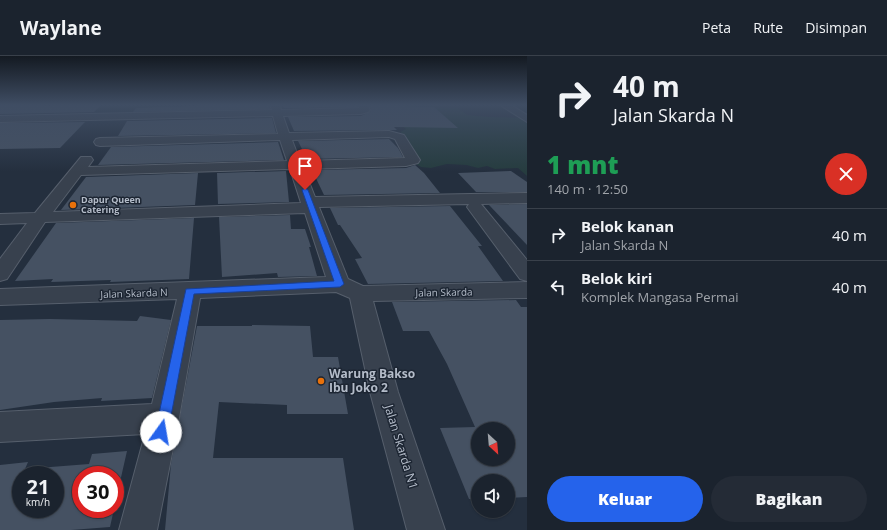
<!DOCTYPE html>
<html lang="id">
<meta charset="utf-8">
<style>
:root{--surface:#1b232e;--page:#242b36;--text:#f1f3f6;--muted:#a0a4aa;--line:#39404a;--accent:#2563eb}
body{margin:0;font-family:"Open Sans",sans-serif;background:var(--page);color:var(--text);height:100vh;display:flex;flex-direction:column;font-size:15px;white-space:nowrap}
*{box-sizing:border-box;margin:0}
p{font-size:13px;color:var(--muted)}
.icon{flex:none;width:22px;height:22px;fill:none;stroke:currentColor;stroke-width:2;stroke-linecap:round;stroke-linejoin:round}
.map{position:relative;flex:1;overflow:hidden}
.details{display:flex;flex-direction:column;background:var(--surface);width:360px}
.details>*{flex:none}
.top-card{background:#1b232e;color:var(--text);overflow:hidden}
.needle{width:26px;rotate:154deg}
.tools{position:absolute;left:471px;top:366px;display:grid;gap:8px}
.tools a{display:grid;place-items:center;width:44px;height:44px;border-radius:50%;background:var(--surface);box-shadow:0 1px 3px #0004,0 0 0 1px var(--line);font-size:20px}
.speed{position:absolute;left:12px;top:410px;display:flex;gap:8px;font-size:20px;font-weight:700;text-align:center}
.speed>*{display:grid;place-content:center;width:52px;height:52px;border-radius:50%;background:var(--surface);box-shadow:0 1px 3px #0004,0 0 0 1px var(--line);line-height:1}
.speed small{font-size:10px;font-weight:400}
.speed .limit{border:6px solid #d22;background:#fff;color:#111}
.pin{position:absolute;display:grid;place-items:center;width:34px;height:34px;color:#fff;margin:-41px -17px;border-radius:50% 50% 50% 0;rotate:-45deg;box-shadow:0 0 4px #0007}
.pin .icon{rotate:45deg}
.me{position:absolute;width:44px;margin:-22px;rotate:13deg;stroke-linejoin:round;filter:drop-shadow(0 0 3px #0008)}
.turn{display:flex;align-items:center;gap:14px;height:84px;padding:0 20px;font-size:18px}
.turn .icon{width:52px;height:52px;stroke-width:2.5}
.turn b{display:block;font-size:28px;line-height:34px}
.round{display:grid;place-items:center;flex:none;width:42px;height:42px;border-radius:21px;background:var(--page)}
.summary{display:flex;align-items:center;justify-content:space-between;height:68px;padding:0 20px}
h1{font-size:24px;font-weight:800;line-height:30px;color:#1e9e55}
.action{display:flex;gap:8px;margin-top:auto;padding:8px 20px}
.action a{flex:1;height:46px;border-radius:24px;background:var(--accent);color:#fff;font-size:16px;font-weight:800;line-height:46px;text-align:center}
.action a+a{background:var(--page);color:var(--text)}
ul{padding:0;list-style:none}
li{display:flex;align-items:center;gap:12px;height:52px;padding:0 20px;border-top:1px solid var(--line)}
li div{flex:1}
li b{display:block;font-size:15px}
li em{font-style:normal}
header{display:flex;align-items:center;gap:24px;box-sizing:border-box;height:56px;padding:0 20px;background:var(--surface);border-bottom:1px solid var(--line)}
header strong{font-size:19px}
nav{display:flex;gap:22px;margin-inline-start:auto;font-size:14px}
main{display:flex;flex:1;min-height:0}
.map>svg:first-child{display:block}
</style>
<header>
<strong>Waylane</strong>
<nav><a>Peta</a><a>Rute</a><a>Disimpan</a></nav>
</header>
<main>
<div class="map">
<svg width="527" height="474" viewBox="0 0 527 474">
<rect width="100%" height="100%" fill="#242f3e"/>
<path fill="#263c3f" d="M396 49H455L467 59 490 61 527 62V120L518 112 495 113 487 110 478 112 466 109 447 108 431 112 421 111 414 107 417 101C415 95 405 80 400 76L406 73 397 66 401 58Z"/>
<g fill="#455162" fill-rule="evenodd">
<polygon points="0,49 42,49 41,50 101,49 94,56 0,58"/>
<polygon points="217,49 269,49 270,53 133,56 136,52"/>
<polygon points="282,49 357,49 357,51 284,52"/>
<polygon points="370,49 434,51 458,72 394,71 397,74 294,75 288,61 361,60 371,55"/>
<polygon points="272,62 276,77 118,80 127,65"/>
<polygon points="85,66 60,92 0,93 0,67"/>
<polygon points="389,83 398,92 403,101 307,103 298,85"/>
<polygon points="278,86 284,104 98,109 111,91"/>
<polygon points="415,109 424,117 440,137 324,139 312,114 406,112"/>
<polygon points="286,115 289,146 218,148 217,117"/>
<polygon points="511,115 527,126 527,136 476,136 458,117"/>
<polygon points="198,117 195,149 61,154 86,121"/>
<polygon points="527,148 527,189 489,149"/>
<polygon points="450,150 482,190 478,190 503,225 368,228 355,203 362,202 340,169 338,169 330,152"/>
<polygon points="290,159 291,173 305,173 311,191 309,191 317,220 278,221 277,217 222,221 219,161"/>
<polygon points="194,162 189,223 110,226 111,224 51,226 53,223 15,225 56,167"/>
<path d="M516 244 521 251H527V441L508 442V425H478V443H469L440 372 475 371 447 308 429 275H403L392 246ZM478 373H508V403H478Z"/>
<polygon points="140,260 171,264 152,342 101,345 102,342 54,346 0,354 0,264 50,263 137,265"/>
<polygon points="252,269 310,270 313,301 338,301 348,358 287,358 287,349 219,346 213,402 343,402 354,474 165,474 171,408 197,270 252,270"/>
<path d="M127 395 115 448V419H81V453H114L110 471 71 474H0V409L28 406 25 413 89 408 92 398ZM21 419H55V453H21Z"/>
</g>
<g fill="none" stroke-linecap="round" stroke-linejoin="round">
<g stroke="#565f6c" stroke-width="2">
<g id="minor">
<path d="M270 49H280L281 54 359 52 358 49H368L370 54 368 56 361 58 283 60 289 77 389 75 404 79 420 104 418 107 406 110 304 113 315 141 527 137V147L481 148 527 204V225L520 223 467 151 469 148 319 151 348 223 363 230 527 226V242L373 245 398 336 445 474H407L370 336 350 242 336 236 200 242 179 362 157 474H119L145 378 0 386V356L152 348 177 243 0 249V233L326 221 305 157 45 166 7 223 0 225V203L27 167 0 168V158L35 157 81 101H91L93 104 88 111 287 105 280 84 100 90 96 89 94 86 96 83 100 82 278 78 273 60 0 66V60L272 54ZM389 81 395 83 405 102 300 105 292 84ZM290 113 301 147 53 156 81 119Z"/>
<polygon points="500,49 511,49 527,59 527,66"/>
</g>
</g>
<use href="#minor" fill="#38414e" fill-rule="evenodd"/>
</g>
<linearGradient id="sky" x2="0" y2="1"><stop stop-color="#141a22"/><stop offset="0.42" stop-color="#3f4d63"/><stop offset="1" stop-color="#3f4d63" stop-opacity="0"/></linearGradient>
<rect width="527" height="116" fill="url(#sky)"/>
<polygon fill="#2563eb" stroke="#184099" points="305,132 308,134 344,228 340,231 194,238 168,376 166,381 161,383 157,381 155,376 186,233 334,225 302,134"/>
<g fill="#e8710a" stroke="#1d2633" stroke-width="1.5">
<circle cx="73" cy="149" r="4"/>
<circle cx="321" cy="325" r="4"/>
</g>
<g text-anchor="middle" stroke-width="3" stroke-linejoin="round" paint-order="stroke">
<g font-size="9" font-weight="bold" fill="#b4bcc9" stroke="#1d2633" text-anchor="start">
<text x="81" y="147">Dapur Queen<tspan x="81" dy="10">Catering</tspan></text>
</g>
<g font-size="10" fill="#b4bcc9" stroke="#1d2633">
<text transform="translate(444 236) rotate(-1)" y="4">Jalan Skarda</text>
<text transform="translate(134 237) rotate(-2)" y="4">Jalan Skarda N</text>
</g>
<g font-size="12" font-weight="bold" fill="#b4bcc9" stroke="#1d2633" text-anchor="start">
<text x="329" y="322">Warung Bakso<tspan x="329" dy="14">Ibu Joko 2</tspan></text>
</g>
<g font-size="12" fill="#b4bcc9" stroke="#1d2633">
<text transform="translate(401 391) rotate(73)" y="4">Jalan Skarda N1</text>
</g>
</g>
</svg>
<div class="tools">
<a><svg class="needle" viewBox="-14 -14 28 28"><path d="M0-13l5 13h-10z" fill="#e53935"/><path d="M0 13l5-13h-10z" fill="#a0a4aa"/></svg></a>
<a><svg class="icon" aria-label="sound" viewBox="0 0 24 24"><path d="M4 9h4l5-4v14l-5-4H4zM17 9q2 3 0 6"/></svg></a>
</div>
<div class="speed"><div>21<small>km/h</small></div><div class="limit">30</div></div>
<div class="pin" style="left:305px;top:134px;background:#d93025"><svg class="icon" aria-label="arrive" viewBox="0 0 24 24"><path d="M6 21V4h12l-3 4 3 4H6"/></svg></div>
<svg class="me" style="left:161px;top:376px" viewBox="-20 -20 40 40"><circle r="19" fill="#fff"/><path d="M0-13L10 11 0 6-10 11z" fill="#2563eb"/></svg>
</div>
<section class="details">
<div class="top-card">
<div class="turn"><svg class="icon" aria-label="right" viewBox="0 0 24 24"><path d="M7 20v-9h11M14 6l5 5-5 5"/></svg><div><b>40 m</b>Jalan Skarda N</div></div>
</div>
<div class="summary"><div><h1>1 mnt</h1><p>140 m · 12:50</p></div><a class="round" style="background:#d93025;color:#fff"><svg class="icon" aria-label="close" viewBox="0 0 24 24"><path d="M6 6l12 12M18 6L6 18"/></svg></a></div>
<ul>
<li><svg class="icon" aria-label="right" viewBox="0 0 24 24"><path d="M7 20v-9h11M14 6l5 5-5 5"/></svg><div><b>Belok kanan</b><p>Jalan Skarda N</p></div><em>40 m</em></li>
<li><svg class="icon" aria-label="left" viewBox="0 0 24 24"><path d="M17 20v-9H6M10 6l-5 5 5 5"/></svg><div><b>Belok kiri</b><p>Komplek Mangasa Permai</p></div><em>40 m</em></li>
</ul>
<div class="action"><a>Keluar</a><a>Bagikan</a></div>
</section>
</main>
